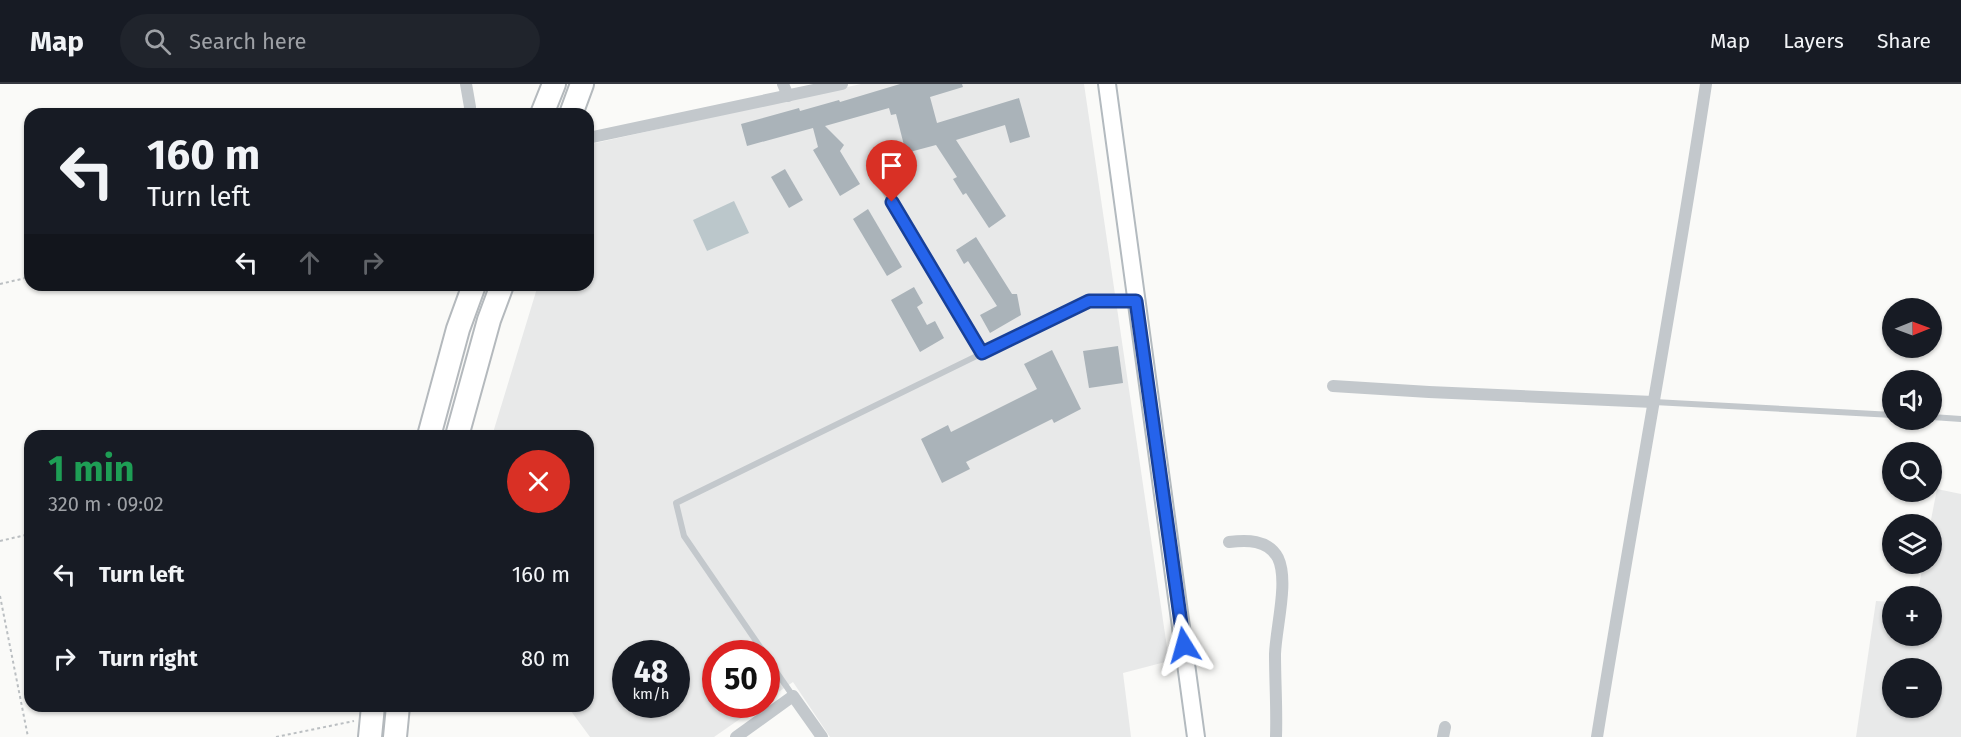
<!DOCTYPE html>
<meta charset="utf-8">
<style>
:root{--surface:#171b24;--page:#20242c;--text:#f1f3f6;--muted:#9ea1a6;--line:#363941}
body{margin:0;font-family:"Fira Sans",sans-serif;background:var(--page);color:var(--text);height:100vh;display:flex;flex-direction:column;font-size:22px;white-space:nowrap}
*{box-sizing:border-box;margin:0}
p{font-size:20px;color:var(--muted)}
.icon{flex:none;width:33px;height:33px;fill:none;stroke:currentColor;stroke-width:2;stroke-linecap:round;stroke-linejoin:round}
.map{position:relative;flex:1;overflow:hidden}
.details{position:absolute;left:24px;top:346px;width:570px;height:282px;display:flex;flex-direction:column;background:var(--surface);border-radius:18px;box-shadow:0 2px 4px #0004}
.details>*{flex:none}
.top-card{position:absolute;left:24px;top:24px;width:570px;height:183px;border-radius:18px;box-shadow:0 2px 4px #0004;background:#171b24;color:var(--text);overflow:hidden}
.needle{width:39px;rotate:89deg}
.fabs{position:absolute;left:1882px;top:214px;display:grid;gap:12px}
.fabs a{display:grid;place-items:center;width:60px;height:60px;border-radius:50%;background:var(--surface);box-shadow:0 2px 4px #0004;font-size:30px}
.speed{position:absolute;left:612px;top:556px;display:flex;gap:12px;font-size:30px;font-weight:700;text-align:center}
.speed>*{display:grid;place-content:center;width:78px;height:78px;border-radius:50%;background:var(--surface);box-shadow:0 2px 4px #0004;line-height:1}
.speed small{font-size:15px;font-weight:400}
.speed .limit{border:9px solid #d22;background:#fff;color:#111}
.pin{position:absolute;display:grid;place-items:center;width:51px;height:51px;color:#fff;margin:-62px -26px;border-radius:50% 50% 50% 0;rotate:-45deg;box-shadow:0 0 6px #0007}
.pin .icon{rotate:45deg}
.me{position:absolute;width:66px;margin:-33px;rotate:352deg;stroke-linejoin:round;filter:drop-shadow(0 0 4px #0008)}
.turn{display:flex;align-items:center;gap:21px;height:126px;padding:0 24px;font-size:27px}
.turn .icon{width:78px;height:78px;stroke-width:2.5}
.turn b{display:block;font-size:42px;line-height:51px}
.lanes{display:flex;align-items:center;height:57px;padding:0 24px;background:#0003;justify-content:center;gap:30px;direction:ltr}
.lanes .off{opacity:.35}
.round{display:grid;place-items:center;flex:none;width:63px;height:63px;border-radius:32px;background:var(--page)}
.summary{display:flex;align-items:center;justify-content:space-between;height:102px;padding:0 24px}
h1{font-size:36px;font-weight:700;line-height:45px;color:#1e9e55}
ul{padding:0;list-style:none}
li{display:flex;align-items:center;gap:18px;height:84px;padding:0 24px}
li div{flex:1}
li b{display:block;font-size:22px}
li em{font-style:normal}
header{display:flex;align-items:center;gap:36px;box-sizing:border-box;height:84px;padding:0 30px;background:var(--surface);border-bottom:2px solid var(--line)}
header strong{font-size:28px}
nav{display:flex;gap:33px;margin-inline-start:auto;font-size:21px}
.search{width:420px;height:54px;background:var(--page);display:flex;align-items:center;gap:15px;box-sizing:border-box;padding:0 21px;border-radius:33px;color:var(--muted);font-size:22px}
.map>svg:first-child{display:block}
</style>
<header>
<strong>Map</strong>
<div class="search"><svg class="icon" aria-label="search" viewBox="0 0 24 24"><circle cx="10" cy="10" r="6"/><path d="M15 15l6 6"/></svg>Search here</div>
<nav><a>Map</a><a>Layers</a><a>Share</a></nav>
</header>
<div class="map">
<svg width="1961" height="653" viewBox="0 0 1961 653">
<rect width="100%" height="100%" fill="#fafaf8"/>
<g fill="#e8e9e9" fill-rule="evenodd">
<path d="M861 0H1084L1169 577 1123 589 1131 653H830L793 598 767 616 766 570H716V621H760L714 653H590L568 623 588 622V352H492L538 201H588V67L591 60ZM626 570H676V621H626Z"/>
<path d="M1937 405 1961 410V653H1856L1876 517 1893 518V552H1932V513H1917L1923 480H1932V441H1930ZM1893 585H1932V624H1893Z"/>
</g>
<polygon fill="#bbc7cb" points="734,117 749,149 707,167 693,136"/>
<g fill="#aab3b9">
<polygon points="900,0 962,0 963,3 930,13 937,39 1019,14 1030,53 1010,59 1005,41 956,56 1006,132 989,144 966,109 963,111 953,95 957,93 936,61 906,69 896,30 891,31 889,24 825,42 844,61 840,67 860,100 840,112 813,66 818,63 813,44 747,62 741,40 799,24 800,27 839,16 840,18"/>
<polygon points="785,85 803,116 789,124 771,93"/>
<polygon points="868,125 902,183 887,192 853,135"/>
<polygon points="976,153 1012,210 1017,210 1021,231 990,249 980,231 997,222 968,177 964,180 956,166"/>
<polygon points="914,203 923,219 917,223 927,241 935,237 944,254 920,268 891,216"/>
<polygon points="1118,262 1123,299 1089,304 1083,267"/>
<polygon points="1052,266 1081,325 1054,339 1052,335 966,378 970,385 942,399 921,355 948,341 951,348 1037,305 1024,280"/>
</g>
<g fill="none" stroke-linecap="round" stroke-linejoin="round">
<g stroke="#b3babf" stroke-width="20">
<polyline id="secondary" points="1107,0 1196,653"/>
</g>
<g stroke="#b4b9bd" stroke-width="26">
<g id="highway">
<polyline points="542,30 554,0"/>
<polyline points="571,30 582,0"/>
<polyline points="429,352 458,245 474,201"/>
<polyline points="457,352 489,236 502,201"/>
<polyline points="370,653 373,622"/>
<polyline points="395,653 398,622"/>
</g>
</g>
<g stroke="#bbbfc2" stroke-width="2" stroke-dasharray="3 3" stroke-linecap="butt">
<polyline points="0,200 30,193"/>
<polyline points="0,457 30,450"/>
<polyline points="0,512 28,653"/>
<polyline points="276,653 354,637"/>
</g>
<g stroke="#c3c8cc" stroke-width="6">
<polyline points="880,100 983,269"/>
<polyline points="1654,318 1893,331"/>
<polyline points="1932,333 1961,335"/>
<polyline points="765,570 684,452 676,419 1089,217 1135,217"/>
<polyline points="766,573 793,612"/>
</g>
<g stroke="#c3c8cc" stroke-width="12">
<polyline points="466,0 470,23 469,30"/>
<polyline points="783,0 788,12"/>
<polyline points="588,54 842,0"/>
<polyline points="1333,302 1429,308 1653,318"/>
<path d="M1229 458C1246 456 1268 455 1278 474 1289 497 1276 543 1275 570 1275 598 1277 625 1276 653"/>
<polyline points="736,653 793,612 822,653"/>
<polyline points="1443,653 1445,643"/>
<path d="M1597 653C1632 435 1673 218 1706 0"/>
</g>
<use href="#secondary" stroke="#fff" stroke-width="16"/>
<use href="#highway" stroke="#fff" stroke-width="22"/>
</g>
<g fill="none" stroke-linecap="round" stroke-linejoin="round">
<g stroke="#184099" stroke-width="15">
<polyline id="route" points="892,118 982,269 1089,217 1136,217 1184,561"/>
</g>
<use href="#route" stroke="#2563eb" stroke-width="10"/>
</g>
</svg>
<div class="fabs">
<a><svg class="needle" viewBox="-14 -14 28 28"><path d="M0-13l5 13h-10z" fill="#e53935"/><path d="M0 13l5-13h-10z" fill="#9ea1a6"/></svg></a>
<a><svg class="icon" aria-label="sound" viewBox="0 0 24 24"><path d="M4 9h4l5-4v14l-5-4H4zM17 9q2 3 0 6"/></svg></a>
<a><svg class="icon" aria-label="search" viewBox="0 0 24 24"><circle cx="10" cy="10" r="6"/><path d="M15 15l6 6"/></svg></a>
<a><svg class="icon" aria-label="layers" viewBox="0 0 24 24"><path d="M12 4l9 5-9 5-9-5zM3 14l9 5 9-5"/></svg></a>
<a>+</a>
<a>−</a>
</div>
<div class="speed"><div>48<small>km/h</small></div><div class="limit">50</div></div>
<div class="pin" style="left:892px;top:118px;background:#d93025"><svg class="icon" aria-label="arrive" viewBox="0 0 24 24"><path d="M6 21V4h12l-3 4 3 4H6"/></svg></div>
<svg class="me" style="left:1184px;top:561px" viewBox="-20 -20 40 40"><path d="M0-17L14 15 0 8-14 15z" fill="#2563eb" stroke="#fff" stroke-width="4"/></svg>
<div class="top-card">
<div class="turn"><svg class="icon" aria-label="left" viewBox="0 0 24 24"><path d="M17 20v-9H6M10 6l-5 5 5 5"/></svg><div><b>160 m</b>Turn left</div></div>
<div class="lanes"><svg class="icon" aria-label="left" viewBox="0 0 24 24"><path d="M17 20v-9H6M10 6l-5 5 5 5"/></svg><svg class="icon off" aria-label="ahead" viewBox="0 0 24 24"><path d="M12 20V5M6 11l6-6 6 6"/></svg><svg class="icon off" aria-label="right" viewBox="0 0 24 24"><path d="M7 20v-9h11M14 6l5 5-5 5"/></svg></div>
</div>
<section class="details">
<div class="summary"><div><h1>1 min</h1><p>320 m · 09:02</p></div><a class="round" style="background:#d93025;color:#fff"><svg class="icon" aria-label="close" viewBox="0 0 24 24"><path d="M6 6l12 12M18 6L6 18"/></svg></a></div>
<ul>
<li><svg class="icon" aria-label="left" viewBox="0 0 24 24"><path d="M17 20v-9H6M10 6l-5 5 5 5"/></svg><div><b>Turn left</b></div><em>160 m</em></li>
<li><svg class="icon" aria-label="right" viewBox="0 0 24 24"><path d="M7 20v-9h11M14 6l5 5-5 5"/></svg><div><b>Turn right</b></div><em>80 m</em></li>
</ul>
</section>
</div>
